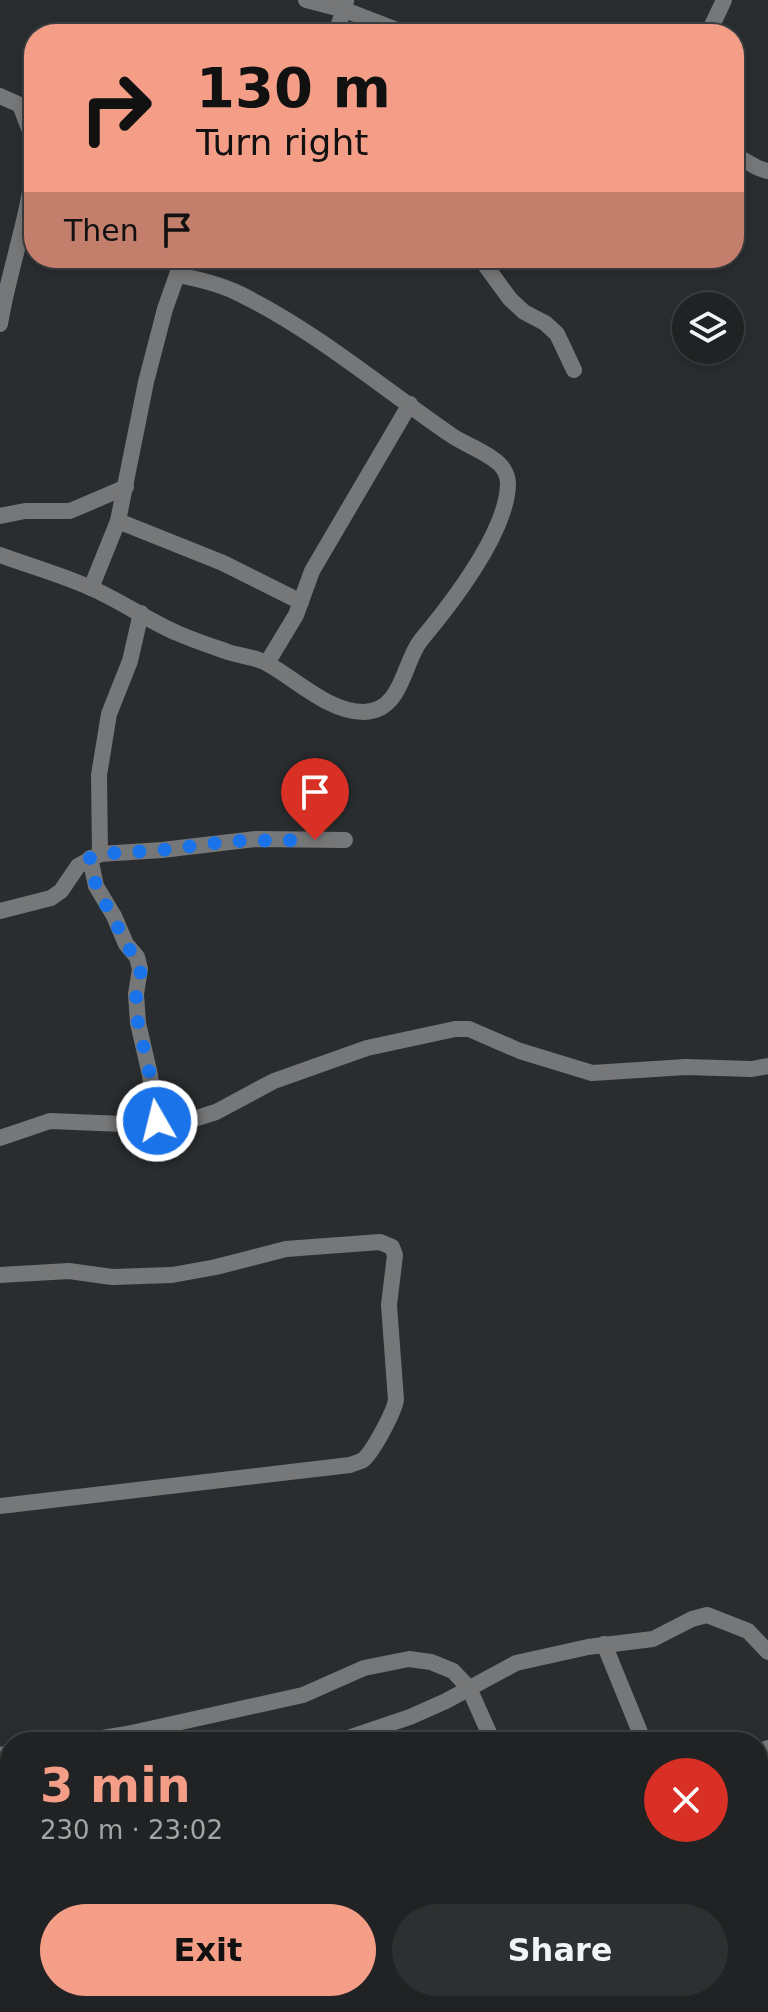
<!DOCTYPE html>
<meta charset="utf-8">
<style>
:root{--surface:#202223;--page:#2d2f30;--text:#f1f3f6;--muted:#a2a4a6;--line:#3d3f41;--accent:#f49e87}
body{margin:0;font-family:"DejaVu Sans",sans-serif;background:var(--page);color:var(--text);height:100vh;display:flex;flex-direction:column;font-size:30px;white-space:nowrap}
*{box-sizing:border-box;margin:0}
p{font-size:26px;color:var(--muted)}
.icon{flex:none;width:44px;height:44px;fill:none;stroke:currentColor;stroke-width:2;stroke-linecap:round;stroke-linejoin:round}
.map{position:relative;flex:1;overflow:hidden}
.details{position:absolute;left:0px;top:1732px;width:768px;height:280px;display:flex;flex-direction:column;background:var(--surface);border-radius:32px 32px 0 0;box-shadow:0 4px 12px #0003,0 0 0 2px var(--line)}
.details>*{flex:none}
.top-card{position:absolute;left:24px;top:24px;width:720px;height:244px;border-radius:32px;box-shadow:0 4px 12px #0003,0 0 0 2px var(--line);background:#f49e87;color:#111;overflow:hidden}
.fabs{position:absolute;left:672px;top:292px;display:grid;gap:16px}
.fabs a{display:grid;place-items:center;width:72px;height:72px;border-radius:50%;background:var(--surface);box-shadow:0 4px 12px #0003,0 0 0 2px var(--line);font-size:40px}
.pin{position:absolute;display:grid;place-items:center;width:68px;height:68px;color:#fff;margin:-82px -34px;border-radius:50% 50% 50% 0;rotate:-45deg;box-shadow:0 0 8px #0007}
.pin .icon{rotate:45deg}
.me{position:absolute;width:88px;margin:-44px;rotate:352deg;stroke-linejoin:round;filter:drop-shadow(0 0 6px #0008)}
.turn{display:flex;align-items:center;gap:28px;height:168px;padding:0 40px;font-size:36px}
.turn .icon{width:104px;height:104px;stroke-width:2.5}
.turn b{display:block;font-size:56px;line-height:68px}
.then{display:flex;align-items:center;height:76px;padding:0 40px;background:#0003;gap:16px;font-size:30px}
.round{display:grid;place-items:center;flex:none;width:84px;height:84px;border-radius:42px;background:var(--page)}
.head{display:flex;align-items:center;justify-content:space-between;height:136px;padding:0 40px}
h1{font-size:48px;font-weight:700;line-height:60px;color:var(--accent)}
.button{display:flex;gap:16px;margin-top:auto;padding:16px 40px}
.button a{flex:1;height:92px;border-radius:48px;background:var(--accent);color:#111;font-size:32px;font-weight:700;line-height:92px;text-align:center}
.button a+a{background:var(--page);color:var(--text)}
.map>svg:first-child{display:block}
</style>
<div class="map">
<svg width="768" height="2012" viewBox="0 0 768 2012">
<rect width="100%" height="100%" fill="#2a2d2f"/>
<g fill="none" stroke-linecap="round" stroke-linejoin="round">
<g stroke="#001224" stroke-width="26">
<polyline points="758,1972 768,1970"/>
<polyline points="309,2012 333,2002"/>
</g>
<g stroke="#767778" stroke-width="16">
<polyline points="306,0 345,10 407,34"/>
<polyline points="336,34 346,1"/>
<polyline points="708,34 724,0"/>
<polyline points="0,96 20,105 32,136 34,157"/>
<path d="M734 156C747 159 754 169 768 171"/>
<polyline points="480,258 510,299 524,312 545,323 557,334 574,370"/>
<path d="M0 324C9 269 29 218 34 162"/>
<polyline points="0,516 25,511 70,511 126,487"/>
<polyline points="118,521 223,563 301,602"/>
<path d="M0 555C30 566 62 575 91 588 121 601 147 620 177 633 193 640 211 646 228 652 240 656 257 657 268 664 297 680 329 712 364 712 403 711 403 662 421 640 451 604 507 532 508 484 508 473 501 464 493 459 480 449 464 444 451 435 381 387 317 332 240 294 220 284 199 279 177 275"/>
<polyline points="91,588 118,521 146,382 165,309 183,258"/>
<polyline points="267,663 296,615 312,571 410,404"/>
<polyline points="100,854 99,775 109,714 130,661 141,613"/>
<polyline points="90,858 96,886 114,916 126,944 137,957 140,969 136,994 138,1023 150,1075 157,1121"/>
<polyline points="0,911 51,898 61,891 78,866 100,854 162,850 256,839 345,840"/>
<polyline points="0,1138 50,1121 123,1124 197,1118 216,1112 274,1081 367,1048 455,1029 469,1029 520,1051 592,1073 686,1067 752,1069 768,1066"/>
<path d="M0 1275 69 1271 112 1277 172 1275 216 1267 286 1249 380 1242 392 1247 395 1255 389 1305 396 1400C394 1412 373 1452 363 1460 359 1462 355 1463 350 1465L0 1506"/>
<polyline points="604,1644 644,1742"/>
<polyline points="78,1742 127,1734 303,1695 364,1668 409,1659 431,1662 453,1671 469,1688 493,1742"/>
<polyline points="336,1742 410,1717 446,1701 516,1663 588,1647 653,1639 692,1619 707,1615 748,1631 768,1652"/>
<polyline points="758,1753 768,1748"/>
<polyline points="0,1755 10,1753"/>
<polyline points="688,2012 692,2002"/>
</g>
<polyline stroke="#767778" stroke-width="16" points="0,1942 11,2012"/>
</g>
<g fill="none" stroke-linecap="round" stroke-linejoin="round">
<polyline stroke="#1a73e8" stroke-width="14" stroke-dasharray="0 25.2" points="157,1121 150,1075 138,1023 136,994 141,976 140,969 96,886 90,858 100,854 162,850 231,841 315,840"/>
</g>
</svg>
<div class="fabs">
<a><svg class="icon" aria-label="layers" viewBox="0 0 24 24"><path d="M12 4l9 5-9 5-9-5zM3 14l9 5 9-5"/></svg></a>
</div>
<div class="pin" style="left:315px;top:840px;background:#d93025"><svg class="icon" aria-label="arrive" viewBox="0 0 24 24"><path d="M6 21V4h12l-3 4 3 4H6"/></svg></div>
<svg class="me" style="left:157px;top:1121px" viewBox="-20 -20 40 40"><circle r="17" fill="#1a73e8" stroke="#fff" stroke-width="3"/><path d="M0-11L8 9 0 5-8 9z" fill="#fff"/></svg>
<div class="top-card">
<div class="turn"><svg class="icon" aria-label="right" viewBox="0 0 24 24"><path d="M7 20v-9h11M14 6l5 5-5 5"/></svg><div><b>130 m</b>Turn right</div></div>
<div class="then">Then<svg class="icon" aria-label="arrive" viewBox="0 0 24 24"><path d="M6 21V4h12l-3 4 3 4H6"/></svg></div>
</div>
<section class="details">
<div class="head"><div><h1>3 min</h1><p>230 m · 23:02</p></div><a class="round" style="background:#d93025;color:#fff"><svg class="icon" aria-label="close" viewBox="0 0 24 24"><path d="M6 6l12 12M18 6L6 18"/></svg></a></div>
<div class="button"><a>Exit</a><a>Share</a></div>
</section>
</div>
